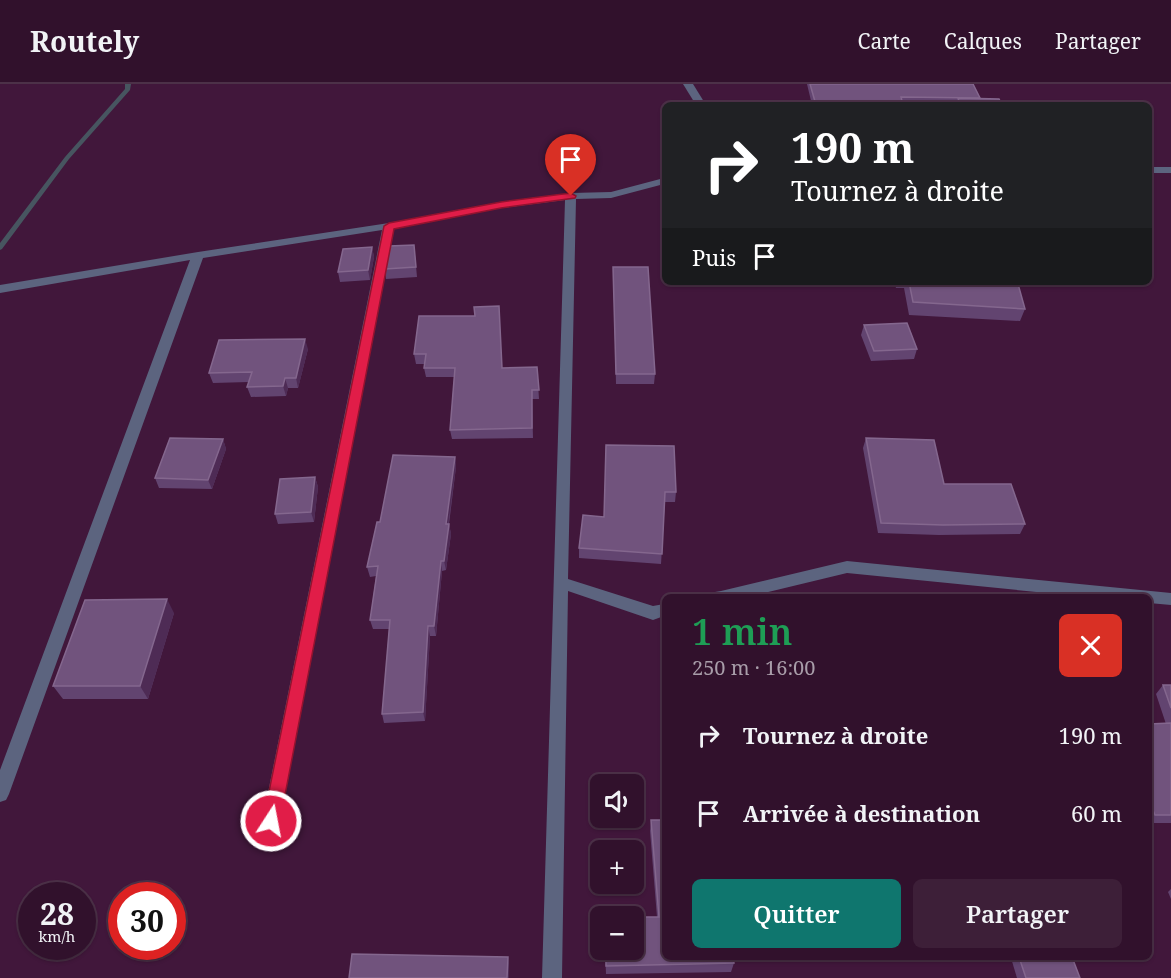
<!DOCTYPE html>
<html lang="fr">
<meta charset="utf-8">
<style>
:root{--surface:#31112c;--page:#3d1f38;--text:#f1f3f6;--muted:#a89da9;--line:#4c3148;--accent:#0f766e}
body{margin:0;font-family:"Noto Serif",serif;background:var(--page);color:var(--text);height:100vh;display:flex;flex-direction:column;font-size:22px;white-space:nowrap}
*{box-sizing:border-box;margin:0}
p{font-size:20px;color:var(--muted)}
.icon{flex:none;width:33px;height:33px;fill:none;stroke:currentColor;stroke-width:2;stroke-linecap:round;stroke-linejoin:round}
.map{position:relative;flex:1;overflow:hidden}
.panel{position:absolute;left:662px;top:510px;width:490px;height:366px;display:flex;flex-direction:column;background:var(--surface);border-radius:9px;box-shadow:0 2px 4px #0004,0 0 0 2px var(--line)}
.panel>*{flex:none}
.banner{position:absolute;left:662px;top:18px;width:490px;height:183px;border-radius:9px;box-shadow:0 2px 4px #0004,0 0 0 2px var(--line);background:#202124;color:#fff;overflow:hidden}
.controls{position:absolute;left:590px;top:690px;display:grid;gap:12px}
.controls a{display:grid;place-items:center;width:54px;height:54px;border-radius:9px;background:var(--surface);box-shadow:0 2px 4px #0004,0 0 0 2px var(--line);font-size:30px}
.speed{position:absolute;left:18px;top:798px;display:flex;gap:12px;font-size:30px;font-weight:700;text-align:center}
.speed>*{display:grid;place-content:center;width:78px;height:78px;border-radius:50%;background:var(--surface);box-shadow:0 2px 4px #0004,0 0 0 2px var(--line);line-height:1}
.speed small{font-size:15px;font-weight:400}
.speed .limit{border:9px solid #d22;background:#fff;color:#111}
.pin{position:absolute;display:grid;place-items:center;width:51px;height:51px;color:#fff;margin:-62px -26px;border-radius:50% 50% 50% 0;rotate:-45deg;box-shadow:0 0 6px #0007}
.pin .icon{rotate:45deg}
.me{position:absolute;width:66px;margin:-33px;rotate:11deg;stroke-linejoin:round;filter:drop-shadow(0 0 4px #0008)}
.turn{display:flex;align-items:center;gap:21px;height:126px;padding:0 30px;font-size:27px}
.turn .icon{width:78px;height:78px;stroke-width:2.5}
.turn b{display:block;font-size:42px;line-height:51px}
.then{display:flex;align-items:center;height:57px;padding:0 30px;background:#0003;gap:12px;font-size:22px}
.round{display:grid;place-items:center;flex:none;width:63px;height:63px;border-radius:9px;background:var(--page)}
.head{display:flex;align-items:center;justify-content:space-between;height:102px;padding:0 30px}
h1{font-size:36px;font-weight:600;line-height:45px;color:#1e9e55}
.action{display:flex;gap:12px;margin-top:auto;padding:12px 30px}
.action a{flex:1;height:69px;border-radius:9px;background:var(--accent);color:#fff;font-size:24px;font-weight:600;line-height:69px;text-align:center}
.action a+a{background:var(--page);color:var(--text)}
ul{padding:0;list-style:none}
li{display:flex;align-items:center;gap:18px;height:78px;padding:0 30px}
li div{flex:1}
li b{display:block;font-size:22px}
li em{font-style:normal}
header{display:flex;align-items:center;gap:36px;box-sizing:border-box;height:84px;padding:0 30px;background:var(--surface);border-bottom:2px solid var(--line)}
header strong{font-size:28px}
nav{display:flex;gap:33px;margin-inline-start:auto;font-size:21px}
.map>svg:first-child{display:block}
</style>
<header>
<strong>Routely</strong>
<nav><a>Carte</a><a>Calques</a><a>Partager</a></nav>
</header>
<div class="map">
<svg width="1171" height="894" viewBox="0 0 1171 894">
<rect width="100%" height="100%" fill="#41173b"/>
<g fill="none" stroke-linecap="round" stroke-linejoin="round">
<polygon fill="#475560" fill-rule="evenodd" points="125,0 131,0 130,6 69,75 2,165 0,166 0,159 65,73 125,5"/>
<g fill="#5c647f" fill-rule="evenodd">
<polygon points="683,0 693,0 706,21 696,21"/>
<rect x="1149" y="83" width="22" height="6"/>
<polygon points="664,94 664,100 611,114 576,115 568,495 653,522 664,520 664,532 653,536 568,507 562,894 542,894 565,116 501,124 394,144 274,764 267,767 260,764 258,758 382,146 203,174 9,710 6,716 0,718 0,686 190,176 0,209 0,201 198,168 389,139 501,118 571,109 611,108"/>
<polygon points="847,477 1171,509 1171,521 1149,519 1149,513 1087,513 847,489 748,513 713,513 715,508 721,507"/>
</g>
</g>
<g fill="#624470">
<polygon points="807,0 973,0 980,15 1002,21 812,21"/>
<polygon points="372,163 374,173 370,196 340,198 338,188"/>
<polygon points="415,171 417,193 386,195 385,185"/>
<polygon points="613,183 655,290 654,300 616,300"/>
<polygon points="894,198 1007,198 1025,225 1020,237 909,231 904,204 896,204"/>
<polygon points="419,232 502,284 537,283 539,315 532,315 533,354 452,355 450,346 454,293 426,293 424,284 425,280 416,280 414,270"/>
<polygon points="864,241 917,265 914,275 871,277 861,251"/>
<polygon points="308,265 298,304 288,304 286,312 251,313 247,303 249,298 213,299 209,289"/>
<polygon points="866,354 944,400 1025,440 1020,450 939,451 878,449 863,364"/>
<polygon points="223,355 226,365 212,405 159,404 155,394"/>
<polygon points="606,361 676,408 675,418 665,418 661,480 579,474 579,464 604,433"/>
<polygon points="455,373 456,383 449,440 451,450 446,486 442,487 436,552 430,552 425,637 384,639 382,630 389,545 373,545 370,536 376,492 370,493 367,483 380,438"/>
<polygon points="315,393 318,403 314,438 278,440 275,430"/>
<polygon points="174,529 148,615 63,615 53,602"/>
<polygon points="1163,601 1171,601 1171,739 1149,739 1149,640 1166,640 1156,610"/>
<polygon points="651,736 734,879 731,888 606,890 605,866 633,866 657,833 650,747"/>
<polygon points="1171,805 1171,815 1168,808"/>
<polygon points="1012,873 1072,873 1080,894 1017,894 1011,874"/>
</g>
<g fill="#4e2b55">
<polygon points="372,163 374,173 370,196 368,186"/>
<polygon points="305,255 308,265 298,304 296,294"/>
<polygon points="285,294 288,304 286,312 283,302"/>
<polygon points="223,355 226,365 212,405 208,396"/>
<polygon points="455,373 456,383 447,450 446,440"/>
<polygon points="315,393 318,403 314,438 311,428"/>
<polygon points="449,440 451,450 446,486 444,477"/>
<polygon points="441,477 442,487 436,552 434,542"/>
<polygon points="167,515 174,529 148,615 140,602"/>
<polygon points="428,542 430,552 425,637 423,628"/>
<polygon points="508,873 509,879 509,894 507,894"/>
</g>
<g fill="#71537d" stroke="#84678e" stroke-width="1.5">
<polygon points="810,0 973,0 980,14 901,13 903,21 816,21"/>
<polygon points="958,14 999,15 1002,21 960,21"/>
<polygon points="414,161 416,183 385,185 389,162"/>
<polygon points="372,163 368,186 338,188 343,165"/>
<polygon points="613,183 648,183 655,290 616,290"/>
<polygon points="909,198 1007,198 1008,199 1018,200 1025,225 913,218"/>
<polygon points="499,222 502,284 537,283 539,306 532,306 532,344 450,346 455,284 424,284 426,270 414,270 419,232 475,232 474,223"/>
<polygon points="907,239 917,265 874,267 864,241"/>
<polygon points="305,255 296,294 285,294 283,302 247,303 252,288 209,289 219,256"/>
<polygon points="170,354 223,355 208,396 155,394"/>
<polygon points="866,354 934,356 944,400 1011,400 1025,440 943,441 881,439"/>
<polygon points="606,361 674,362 676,408 665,408 662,470 579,464 583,431 604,433"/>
<polygon points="393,371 455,373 446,440 449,440 444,477 441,477 434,542 428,542 423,628 382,630 390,536 370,536 378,482 367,483 377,438 380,438"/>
<polygon points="315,393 311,428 275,430 280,395"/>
<polygon points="167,515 140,602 53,602 85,516"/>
<polygon points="1163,601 1171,601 1171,624"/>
<polygon points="1171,639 1171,731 1155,731 1149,717 1149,640"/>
<polygon points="651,736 664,736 664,873 733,873 734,879 606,882 606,866 633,866 633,833 659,833"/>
<polygon points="352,870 508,873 507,894 349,894"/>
<polygon points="1019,873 1072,873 1080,894 1026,894"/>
</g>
<polygon fill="#e11d48" stroke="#92132f" stroke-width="1.5" points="571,109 576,112 575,114 501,124 394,145 280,737 277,742 271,745 265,742 263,737 384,142 389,139 501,118"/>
</svg>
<div class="controls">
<a><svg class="icon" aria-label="sound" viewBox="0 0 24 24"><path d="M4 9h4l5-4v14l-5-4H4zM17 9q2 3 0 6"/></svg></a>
<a>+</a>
<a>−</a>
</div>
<div class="speed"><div>28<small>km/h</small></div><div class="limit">30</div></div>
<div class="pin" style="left:571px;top:112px;background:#d93025"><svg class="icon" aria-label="arrive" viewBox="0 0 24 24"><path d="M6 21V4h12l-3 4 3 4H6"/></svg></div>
<svg class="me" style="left:271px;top:737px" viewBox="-20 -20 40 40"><circle r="17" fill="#e11d48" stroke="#fff" stroke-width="3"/><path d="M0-11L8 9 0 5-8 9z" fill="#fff"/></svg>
<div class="banner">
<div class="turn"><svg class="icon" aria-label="right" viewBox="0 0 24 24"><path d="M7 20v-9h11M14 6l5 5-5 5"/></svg><div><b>190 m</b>Tournez à droite</div></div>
<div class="then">Puis<svg class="icon" aria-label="arrive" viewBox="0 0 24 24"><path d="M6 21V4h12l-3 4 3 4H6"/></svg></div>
</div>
<section class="panel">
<div class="head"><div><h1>1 min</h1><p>250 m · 16:00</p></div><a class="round" style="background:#d93025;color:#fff"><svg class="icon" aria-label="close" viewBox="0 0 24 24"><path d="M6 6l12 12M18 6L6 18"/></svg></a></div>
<ul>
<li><svg class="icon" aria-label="right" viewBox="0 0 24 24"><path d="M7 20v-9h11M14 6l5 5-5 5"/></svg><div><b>Tournez à droite</b></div><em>190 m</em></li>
<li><svg class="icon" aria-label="arrive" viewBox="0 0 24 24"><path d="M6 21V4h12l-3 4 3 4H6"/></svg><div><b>Arrivée à destination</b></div><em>60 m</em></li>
</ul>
<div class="action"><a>Quitter</a><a>Partager</a></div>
</section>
</div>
